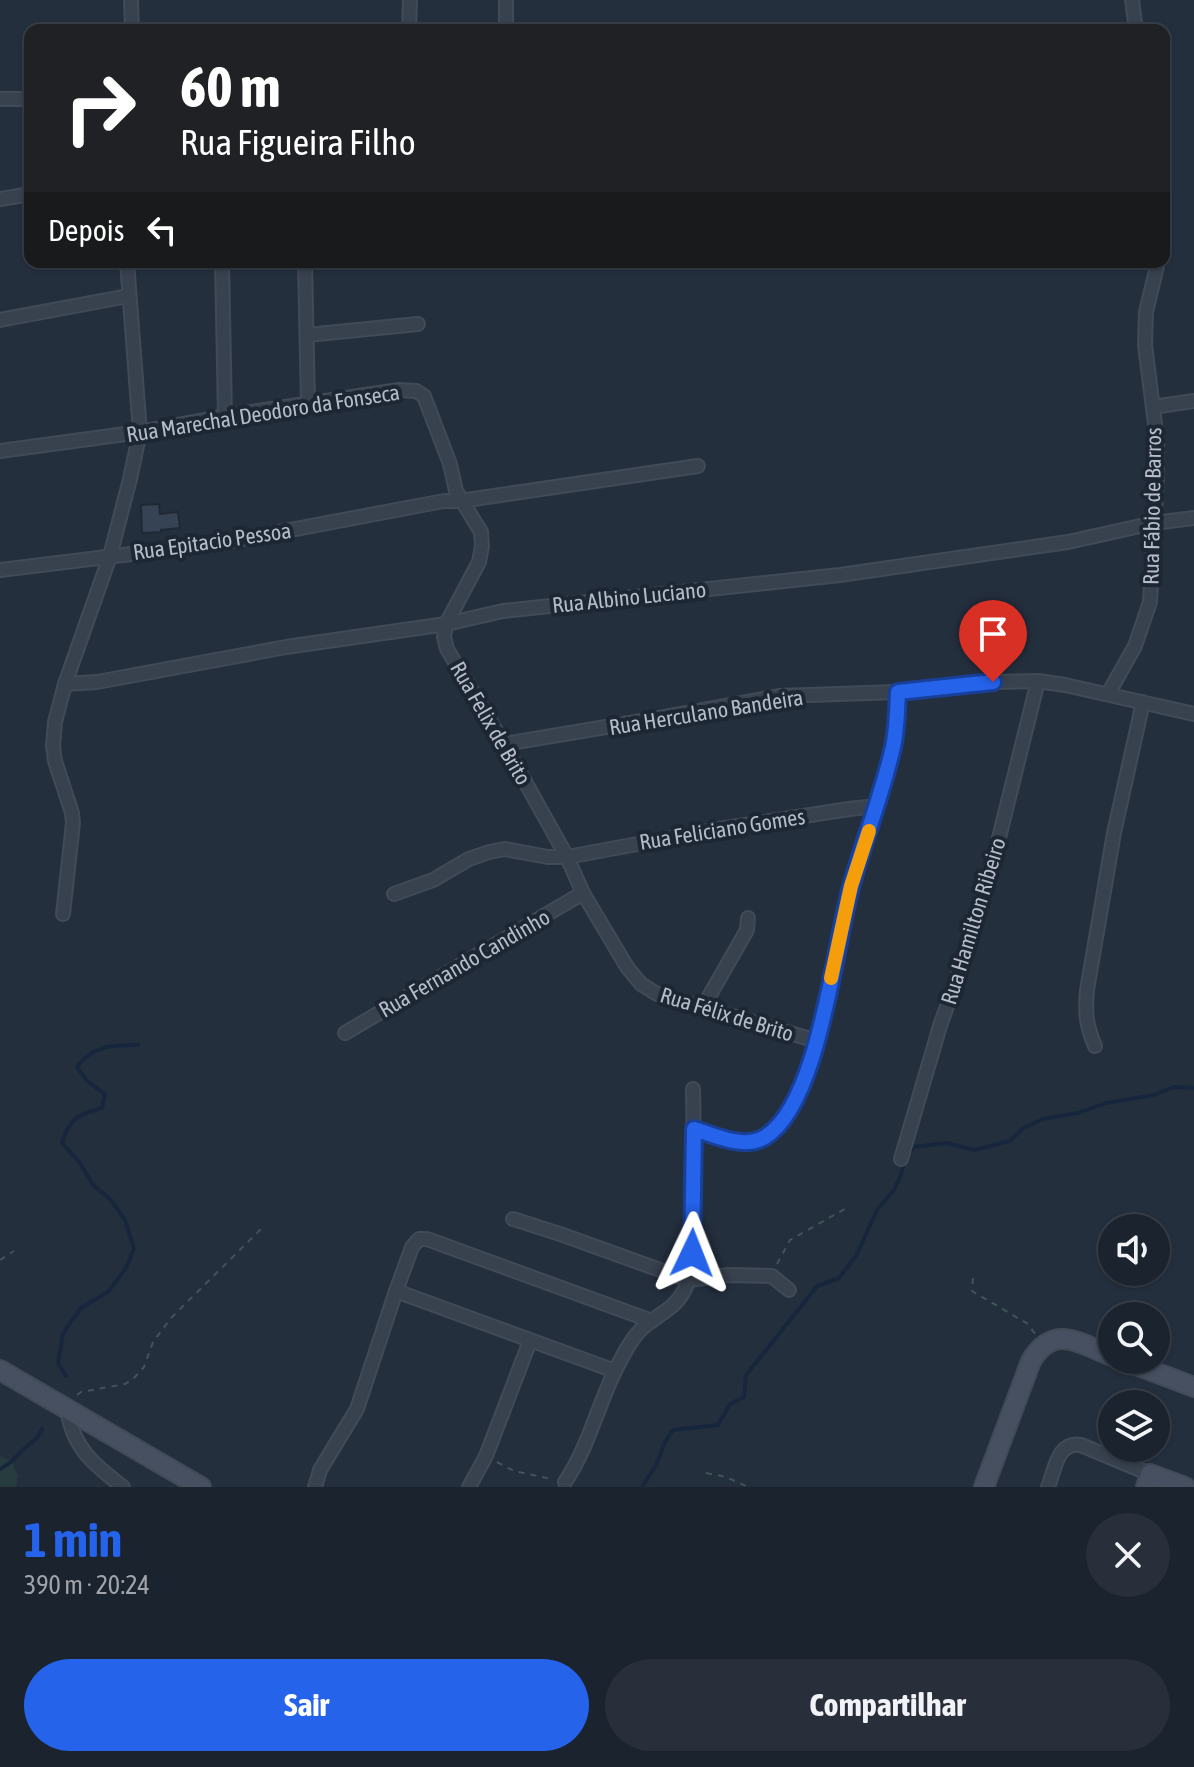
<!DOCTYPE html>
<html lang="pt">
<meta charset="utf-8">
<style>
:root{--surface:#1b232e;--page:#282f3a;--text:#f1f3f6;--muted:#a0a4aa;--line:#39404a;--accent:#2563eb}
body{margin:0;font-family:"Asap Condensed",sans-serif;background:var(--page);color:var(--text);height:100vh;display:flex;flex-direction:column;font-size:30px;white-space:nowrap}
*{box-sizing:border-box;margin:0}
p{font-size:26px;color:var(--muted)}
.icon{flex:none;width:44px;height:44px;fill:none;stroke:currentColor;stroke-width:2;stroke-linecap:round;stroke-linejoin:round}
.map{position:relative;height:1487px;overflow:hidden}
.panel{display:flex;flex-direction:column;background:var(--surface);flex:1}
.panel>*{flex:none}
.banner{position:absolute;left:24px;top:24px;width:1146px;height:244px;border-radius:16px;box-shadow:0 2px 6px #0004,0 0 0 2px var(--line);background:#202124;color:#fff;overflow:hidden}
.tools{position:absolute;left:1098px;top:1214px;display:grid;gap:16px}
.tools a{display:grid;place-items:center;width:72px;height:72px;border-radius:50%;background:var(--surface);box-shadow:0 2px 6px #0004,0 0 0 2px var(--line);font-size:40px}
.pin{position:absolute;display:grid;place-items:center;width:68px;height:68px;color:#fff;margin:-82px -34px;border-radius:50% 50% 50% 0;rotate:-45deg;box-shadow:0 0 8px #0007}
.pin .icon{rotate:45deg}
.me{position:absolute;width:88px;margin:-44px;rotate:2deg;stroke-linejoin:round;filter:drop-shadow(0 0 6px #0008)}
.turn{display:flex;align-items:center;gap:28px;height:168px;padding:0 24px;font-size:36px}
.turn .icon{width:104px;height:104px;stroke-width:2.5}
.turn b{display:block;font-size:56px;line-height:68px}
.then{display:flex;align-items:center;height:76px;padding:0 24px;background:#0003;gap:16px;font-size:30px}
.round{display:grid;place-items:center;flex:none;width:84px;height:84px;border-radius:42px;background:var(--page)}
.summary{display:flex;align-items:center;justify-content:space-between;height:136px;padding:0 24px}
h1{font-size:48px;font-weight:700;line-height:60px;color:var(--accent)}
.primary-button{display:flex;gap:16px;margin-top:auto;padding:16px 24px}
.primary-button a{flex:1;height:92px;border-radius:48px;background:var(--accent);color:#fff;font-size:32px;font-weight:700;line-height:92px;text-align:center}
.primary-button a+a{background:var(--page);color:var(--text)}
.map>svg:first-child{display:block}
</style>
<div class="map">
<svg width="1194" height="1487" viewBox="0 0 1194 1487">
<rect width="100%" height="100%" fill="#242f3e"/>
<polygon fill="#263c3f" points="0,1456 13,1462 14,1469 18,1475 16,1487 0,1487"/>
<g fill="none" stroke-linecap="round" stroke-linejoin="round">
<g stroke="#17263c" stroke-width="4">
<path d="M66 1376 58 1363 63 1334 72 1320 81 1308 108 1292 126 1268 134 1249 125 1220 111 1200 93 1185 80 1163 62 1143C69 1118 79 1114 102 1108L105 1094 87 1081 77 1067C93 1045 113 1045 138 1045"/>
<path d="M0 1469C13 1461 13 1460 23 1450 32 1441 36 1442 42 1429"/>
<polyline points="642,1487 656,1465 665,1442 673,1430 718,1425 730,1404 744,1397 746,1375 810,1295 817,1286 839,1278 856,1256 877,1210 894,1190 900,1177 906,1157 913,1147 947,1143 974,1150 1010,1141 1022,1129 1043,1119 1078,1113 1106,1103 1154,1095 1174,1087 1194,1088"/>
</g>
</g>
<polygon fill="#364354" stroke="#1f2835" stroke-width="2" points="159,504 160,514 178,512 180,528 161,530 161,532 142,533 141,505"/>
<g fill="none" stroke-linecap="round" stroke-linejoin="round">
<g stroke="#414a57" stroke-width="16">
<g id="street">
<polyline points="131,0 132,30"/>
<polyline points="1132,0 1136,30"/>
<polyline points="409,30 410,0"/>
<polyline points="506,30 506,0"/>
<polyline points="0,99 30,99"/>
<polyline points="0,199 30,194"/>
<polyline points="222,262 225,416"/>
<polyline points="305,262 308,404"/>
<polyline points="0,320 128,296"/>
<polyline points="307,335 418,324"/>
<polyline points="1153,407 1194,401"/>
<polyline points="0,451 140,432 225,416 399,390 416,391 424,396 450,464 456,491 481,532 482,546 479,562 446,624 444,637 447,649 504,744 567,857 583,893 627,967 641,984 657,994 817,1041"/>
<polyline points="0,570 221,543 444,501 460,501 698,466"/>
<polyline points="65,684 97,682 286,647 446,624 503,611 840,575 1068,542 1154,523 1194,518"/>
<polyline points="1108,694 1135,646 1150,602 1157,477 1157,440 1145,345 1146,312 1158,262"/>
<polyline points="504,744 654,719 779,696 898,692 993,682 1038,681 1065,685 1194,714"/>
<polyline points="394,894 433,880 469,859 489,852 505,849 548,857 567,857 719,829 849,809 877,806"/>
<polyline points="63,914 73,823 72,813 55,761 53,746 55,722 65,684 110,556 130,479 140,432 127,262"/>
<polyline points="703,1007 747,930 748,918"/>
<polyline points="345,1033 583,893"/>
<path d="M1095 1046C1086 1025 1085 1013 1087 990L1114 833 1143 702"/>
<path d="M694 1129C714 1135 744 1150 764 1137 819 1104 834 948 851 887 863 840 882 795 893 747 897 729 897 710 898 692"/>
<polyline points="901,1159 940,1026 957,978 994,858 1038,681"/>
<polyline points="513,1219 560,1234 688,1280 728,1275 772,1276 789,1290"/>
<polyline points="396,1291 615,1371"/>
<path d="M67 1409C73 1448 93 1464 123 1487"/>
<path d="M565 1482C588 1448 597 1408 615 1371 622 1357 632 1336 645 1326 659 1314 676 1308 685 1289 695 1267 693 1229 693 1205 693 1166 694 1128 693 1089"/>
<polyline points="315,1487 320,1470 357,1409 396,1291 412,1247 419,1239 427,1239 652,1321"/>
<polyline points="469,1487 486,1456 530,1341"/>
<path d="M1048 1487C1055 1470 1057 1441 1081 1445L1150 1474"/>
</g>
</g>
<g stroke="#414a57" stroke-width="22">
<g id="secondary">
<polyline points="1123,1360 1194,1387"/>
<polyline points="0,1370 201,1487"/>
<path d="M984 1487 1031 1361C1054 1323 1079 1343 1112 1356"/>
<polyline points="1146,1487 1150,1474 1185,1487"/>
</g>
</g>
<g stroke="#3f5557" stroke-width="2" stroke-dasharray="6 6" stroke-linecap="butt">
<polyline points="0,1260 14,1251"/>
<polyline points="777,1264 790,1240 850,1206"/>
<polyline points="973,1278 972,1291 1028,1324 1035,1334"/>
<polyline points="77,1395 81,1392 125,1384 134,1378 144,1367 153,1342 171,1318 261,1229"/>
<polyline points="497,1462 514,1471 552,1479"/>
<polyline points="706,1473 726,1477 748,1487"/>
</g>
<use href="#street" stroke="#38414e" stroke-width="12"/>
<use href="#secondary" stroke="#465061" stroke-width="18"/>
</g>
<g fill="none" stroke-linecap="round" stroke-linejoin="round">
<g stroke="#184099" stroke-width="20">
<path id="route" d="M692 1253 694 1129C714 1135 744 1150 765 1137 819 1104 834 948 851 887 864 840 882 795 893 747 897 729 897 710 898 692L993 682"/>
</g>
<use href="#route" stroke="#2563eb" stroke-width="14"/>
<polyline stroke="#f59e0b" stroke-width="14" points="831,978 851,886 869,831"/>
</g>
<g text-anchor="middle" stroke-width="8" stroke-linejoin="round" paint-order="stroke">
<g font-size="22" fill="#b4bcc9" stroke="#1d2633">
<text transform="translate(263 413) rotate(-9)" y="8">Rua Marechal Deodoro da Fonseca</text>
<text transform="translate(1152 506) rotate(-89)" y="8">Rua Fábio de Barros</text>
<text transform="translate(212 541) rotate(-8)" y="8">Rua Epitacio Pessoa</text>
<text transform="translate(629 597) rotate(-6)" y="8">Rua Albino Luciano</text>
<text transform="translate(706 712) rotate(-9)" y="8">Rua Herculano Bandeira</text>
<text transform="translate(491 723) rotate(60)" y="8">Rua Felix de Brito</text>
<text transform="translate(722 829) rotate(-9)" y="8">Rua Feliciano Gomes</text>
<text transform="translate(973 921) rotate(-73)" y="8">Rua Hamilton Ribeiro</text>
<text transform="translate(464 963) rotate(-30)" y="8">Rua Fernando Candinho</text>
<text transform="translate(727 1014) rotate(17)" y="8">Rua Félix de Brito</text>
</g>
</g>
</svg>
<div class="tools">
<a><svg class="icon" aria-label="sound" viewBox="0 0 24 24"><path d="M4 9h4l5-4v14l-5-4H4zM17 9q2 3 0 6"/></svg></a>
<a><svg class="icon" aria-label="search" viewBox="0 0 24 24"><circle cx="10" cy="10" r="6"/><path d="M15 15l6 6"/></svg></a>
<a><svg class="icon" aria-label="layers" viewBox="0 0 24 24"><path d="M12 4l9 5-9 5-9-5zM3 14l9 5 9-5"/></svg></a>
</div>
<div class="pin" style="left:993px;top:682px;background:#d93025"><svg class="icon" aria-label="arrive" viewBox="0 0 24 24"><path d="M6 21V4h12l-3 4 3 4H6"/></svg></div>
<svg class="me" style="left:692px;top:1253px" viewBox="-20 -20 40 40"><path d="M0-17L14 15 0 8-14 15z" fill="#2563eb" stroke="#fff" stroke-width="4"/></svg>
<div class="banner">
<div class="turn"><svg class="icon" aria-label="right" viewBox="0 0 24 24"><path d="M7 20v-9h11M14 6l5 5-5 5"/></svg><div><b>60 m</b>Rua Figueira Filho</div></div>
<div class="then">Depois<svg class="icon" aria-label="left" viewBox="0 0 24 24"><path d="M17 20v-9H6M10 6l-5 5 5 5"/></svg></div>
</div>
</div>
<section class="panel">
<div class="summary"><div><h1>1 min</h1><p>390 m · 20:24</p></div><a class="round"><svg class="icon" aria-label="close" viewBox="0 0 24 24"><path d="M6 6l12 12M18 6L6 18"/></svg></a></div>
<div class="primary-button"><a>Sair</a><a>Compartilhar</a></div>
</section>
